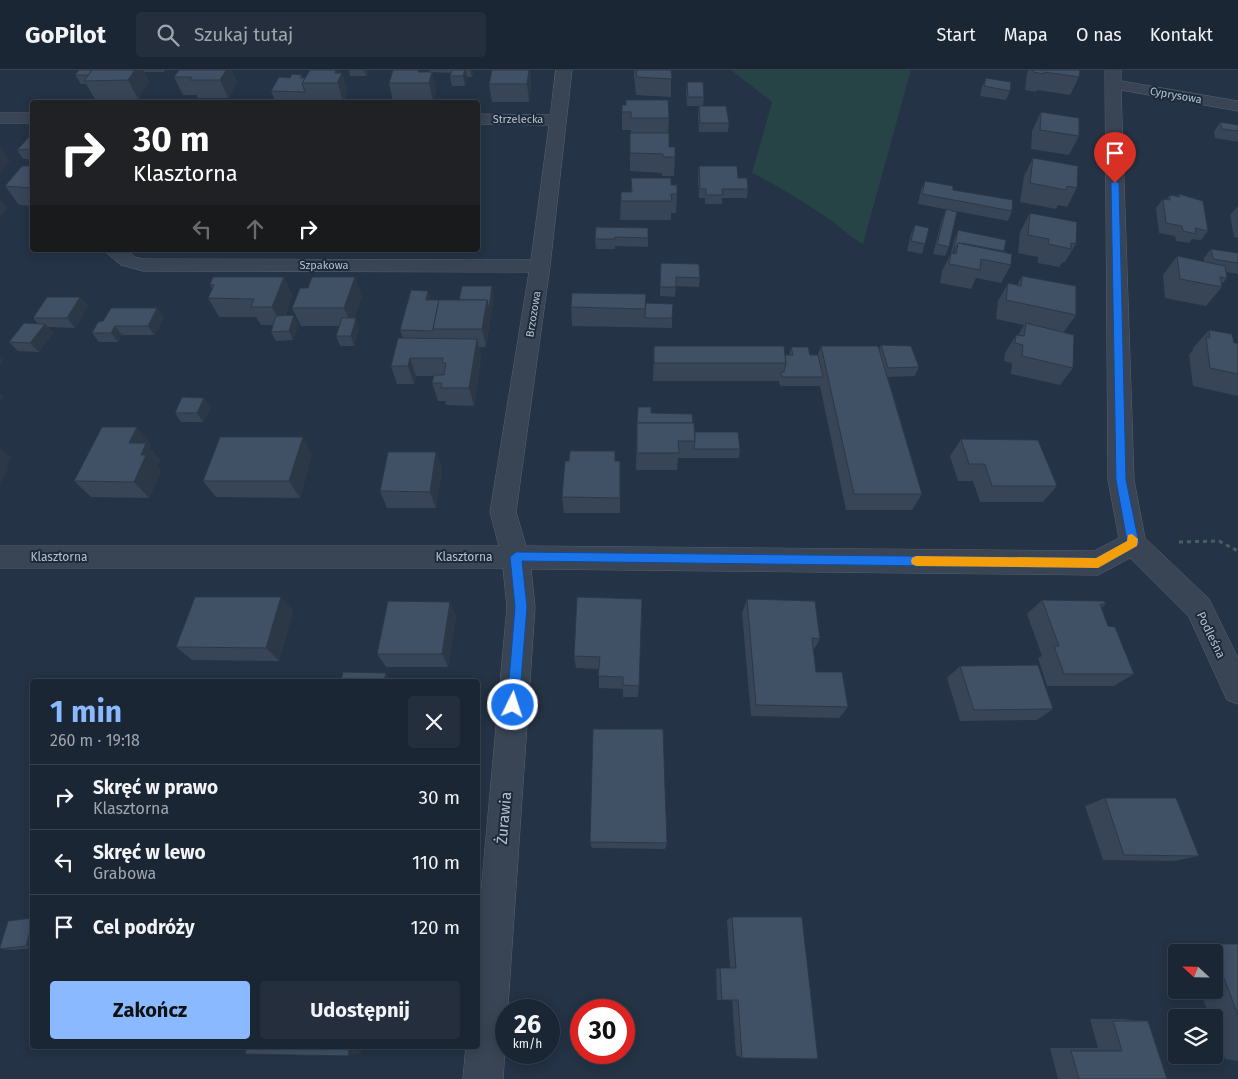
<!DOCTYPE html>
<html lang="pl">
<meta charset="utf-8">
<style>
:root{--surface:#1b2634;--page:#242e3c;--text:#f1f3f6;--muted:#a0a5ac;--line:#39434f;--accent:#8ab9ff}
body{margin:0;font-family:"Fira Sans",sans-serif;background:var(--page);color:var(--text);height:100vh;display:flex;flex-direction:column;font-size:19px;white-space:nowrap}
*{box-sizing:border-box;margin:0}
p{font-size:16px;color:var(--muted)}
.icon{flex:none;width:28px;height:28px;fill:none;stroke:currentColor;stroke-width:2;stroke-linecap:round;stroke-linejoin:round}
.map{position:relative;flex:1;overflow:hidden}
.details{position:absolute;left:30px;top:609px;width:450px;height:370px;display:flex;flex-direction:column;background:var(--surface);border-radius:5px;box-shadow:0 2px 12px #0003,0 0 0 1px var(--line)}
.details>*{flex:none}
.banner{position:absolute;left:30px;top:30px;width:450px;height:152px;border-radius:5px;box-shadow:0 2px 12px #0003,0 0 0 1px var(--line);background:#202124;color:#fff;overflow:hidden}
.needle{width:32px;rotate:292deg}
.tools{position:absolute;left:1168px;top:874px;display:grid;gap:10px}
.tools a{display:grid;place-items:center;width:55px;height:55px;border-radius:5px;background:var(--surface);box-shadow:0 2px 12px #0003,0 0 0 1px var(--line);font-size:25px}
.speed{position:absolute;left:495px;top:929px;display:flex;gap:10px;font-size:25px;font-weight:700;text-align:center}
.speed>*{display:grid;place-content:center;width:65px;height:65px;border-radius:50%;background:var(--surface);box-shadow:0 2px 12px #0003,0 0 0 1px var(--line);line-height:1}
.speed small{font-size:12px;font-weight:400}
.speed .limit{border:8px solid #d22;background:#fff;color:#111}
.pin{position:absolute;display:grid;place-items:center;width:42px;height:42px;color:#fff;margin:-51px -21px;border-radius:50% 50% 50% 0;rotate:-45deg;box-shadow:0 0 5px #0007}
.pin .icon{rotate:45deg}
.me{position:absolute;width:55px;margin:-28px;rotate:4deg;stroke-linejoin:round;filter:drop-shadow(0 0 4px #0008)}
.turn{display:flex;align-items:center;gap:18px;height:105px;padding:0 20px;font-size:22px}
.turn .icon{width:65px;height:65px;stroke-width:2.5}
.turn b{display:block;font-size:35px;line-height:42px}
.lanes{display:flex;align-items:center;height:48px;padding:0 20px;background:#0003;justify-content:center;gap:25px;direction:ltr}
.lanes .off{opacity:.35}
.round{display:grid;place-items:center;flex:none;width:52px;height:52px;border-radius:5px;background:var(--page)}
.head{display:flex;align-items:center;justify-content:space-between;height:85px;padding:0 20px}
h1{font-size:30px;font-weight:700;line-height:38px;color:var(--accent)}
.primary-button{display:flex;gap:10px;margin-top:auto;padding:10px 20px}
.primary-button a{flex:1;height:58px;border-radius:5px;background:var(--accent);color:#111;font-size:20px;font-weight:700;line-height:58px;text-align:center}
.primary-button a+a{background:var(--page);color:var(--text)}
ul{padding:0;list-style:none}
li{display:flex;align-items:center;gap:15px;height:65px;padding:0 20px;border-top:1px solid var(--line)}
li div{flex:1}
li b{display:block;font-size:19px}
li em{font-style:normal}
header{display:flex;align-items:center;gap:30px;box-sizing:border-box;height:70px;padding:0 25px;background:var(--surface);border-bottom:1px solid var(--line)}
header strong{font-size:24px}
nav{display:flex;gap:28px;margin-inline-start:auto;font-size:18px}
.search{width:350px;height:45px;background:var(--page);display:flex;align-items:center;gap:12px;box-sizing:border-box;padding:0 18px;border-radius:5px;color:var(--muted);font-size:19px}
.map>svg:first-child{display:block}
</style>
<header>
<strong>GoPilot</strong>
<div class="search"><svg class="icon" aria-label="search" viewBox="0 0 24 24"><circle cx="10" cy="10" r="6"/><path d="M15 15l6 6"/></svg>Szukaj tutaj</div>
<nav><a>Start</a><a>Mapa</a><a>O nas</a><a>Kontakt</a></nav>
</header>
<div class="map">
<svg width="1238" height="1009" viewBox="0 0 1238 1009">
<rect width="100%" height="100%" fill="#243345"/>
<path fill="#264346" d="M731 0H911L863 174C851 168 843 159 832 151 806 133 780 117 752 103L772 32Z"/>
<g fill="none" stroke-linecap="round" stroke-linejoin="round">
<g stroke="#576372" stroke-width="1">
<g id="minor">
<polygon points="556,0 572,0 550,196 516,442 526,476 1094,481 1119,468 1108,410 1105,0 1121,0 1121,11 1238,31 1238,41 1121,20 1134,410 1145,468 1209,529 1238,588 1238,634 1227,630 1189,547 1130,488 1098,505 531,499 535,537 503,1009 463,1009 466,976 478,976 478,855 507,537 503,498 0,498 0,476 499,476 490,442 529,202 143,201 121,195 103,180 126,180 135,187 143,189 531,190 549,55 478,54 478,44 550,45"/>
<rect x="0" y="43" width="32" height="10"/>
</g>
</g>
<polyline stroke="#456062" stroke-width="3" stroke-dasharray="4 4" stroke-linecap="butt" points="1179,472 1219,471 1238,481"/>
<use href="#minor" fill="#394554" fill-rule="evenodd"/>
</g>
<g fill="#374557">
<polygon points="79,0 165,0 164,2 144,2 149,12 138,29 95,29 86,14 81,14 75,5"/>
<polygon points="179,0 232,0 237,12 228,28 198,28 197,25 183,25 174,7"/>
<polygon points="348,0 369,0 366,6 350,6 349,0"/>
<polygon points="429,0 472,0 473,3 472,7 467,7 465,16 452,16 450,6 451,3 429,2"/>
<polygon points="530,0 531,16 529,32 492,32 489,14"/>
<polygon points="634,0 671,0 671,27 636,25 634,6"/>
<polygon points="1028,0 1080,0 1079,7 1070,25 1037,20 1036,22 1025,20 1027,3"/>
<polygon points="422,2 432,2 436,20 433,31 393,31 389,13"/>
<polygon points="339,3 348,21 343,32 275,31 271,21 290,8 302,5 303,8"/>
<polygon points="986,8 1010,21 1006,30 980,26 982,17"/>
<polygon points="687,12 704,27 703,36 729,53 728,62 699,62 698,46 699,36 687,36 686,22"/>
<polygon points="622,35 669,48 668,63 669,77 675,87 674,106 662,106 662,103 630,101 630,63 631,63 631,60 622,60"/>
<polygon points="1041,42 1079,66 1069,85 1031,79 1032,61"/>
<polygon points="1220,52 1238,55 1238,72 1215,68 1214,62"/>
<polygon points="32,64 32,89 23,89 17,80"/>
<polygon points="1033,88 1077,118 1067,137 1058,135 1056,139 1020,132 1024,106"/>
<polygon points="32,96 32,136 19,135 5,116"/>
<polygon points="699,96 738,108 748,119 747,128 722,128 722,134 705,134 705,128 699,128 698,106"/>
<polygon points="631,108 671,115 677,124 676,143 671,143 671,150 620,150 621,122 631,122"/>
<polygon points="925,111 953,120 1012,141 1008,151 918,134 921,120"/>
<polygon points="1179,124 1208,161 1201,170 1192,169 1189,173 1176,171 1175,166 1159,163 1156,138 1163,129 1166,130 1170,125 1177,126"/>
<polygon points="1238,136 1238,168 1234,167 1230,145"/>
<polygon points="946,139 949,177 945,186 933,184 942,149"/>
<polygon points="1030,143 1076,174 1065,192 1063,192 1059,197 1038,193 1038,187 1018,183 1020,162"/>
<polygon points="915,155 925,174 922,184 907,181 911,164"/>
<polygon points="648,158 648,177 615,176 615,179 596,179 595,169"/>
<polygon points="958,160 1004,181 1004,183 1011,195 1001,213 976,208 971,219 940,213 942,201 951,183 954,170"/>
<polygon points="1211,179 1238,183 1238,204 1226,202 1227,208 1221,215 1222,217 1206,236 1165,228 1163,205 1177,186 1204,192 1204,188"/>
<polygon points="661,193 700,208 699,217 676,216 675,227 660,226"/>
<polygon points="1022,206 1076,245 1064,262 1073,298 1060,315 1011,304 1012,293 1004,291 1005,283 1016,265 1018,265 1024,255 996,249 998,231 1008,213 1017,215"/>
<polygon points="284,207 292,225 285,246 294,245 298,255 293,270 276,271 271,262 273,255 261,255 256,247 219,247 208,228 212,219 210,214"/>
<polygon points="428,221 431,230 459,230 494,225 486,277 479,277 481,287 474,336 446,335 445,331 438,331 432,313 434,306 416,306 414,314 397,314 391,296 403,268 400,260"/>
<polygon points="362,226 354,248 359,258 354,276 340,276 336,266 339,256 301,256 292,238"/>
<polygon points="80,227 88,236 75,258 48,257 53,263 39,282 18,281 9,272 38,254 33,248"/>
<polygon points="646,233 672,248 672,258 572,256 571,237"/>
<polygon points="164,247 154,265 122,265 118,272 99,272 92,263 98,252"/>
<polygon points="1209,260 1234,273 1238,273 1238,326 1193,316 1189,285 1193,280 1193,278"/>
<polygon points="881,275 919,297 915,306 888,307 922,424 912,440 846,440 820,316 780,316 779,311 653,311 654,276 789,285 791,277 810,285 818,285 821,276 879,279"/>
<polygon points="211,337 203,352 181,352 175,343"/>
<polygon points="651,343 693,353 695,362 740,379 739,388 678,388 677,400 636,400 637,353"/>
<polygon points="961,369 1057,416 1043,432 980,432 973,411 958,411 950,386"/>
<polygon points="151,374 150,378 160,390 157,397 161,401 149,428 91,427 74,411"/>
<polygon points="436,382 442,399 436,438 387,438 380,421"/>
<polygon points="312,384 300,428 216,427 203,411"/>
<polygon points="615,391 620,391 620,443 564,443 562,427"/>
<polygon points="281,527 293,541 279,591 192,590 176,577"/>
<polygon points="577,527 639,616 638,627 623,627 623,619 599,618 599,599 576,598 574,586"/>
<polygon points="747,529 820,569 813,581 816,602 848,637 839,648 751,646 742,543"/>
<polygon points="1042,530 1106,534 1101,538 1108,556 1134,604 1114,616 1047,616 1038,588 1042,586 1027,544"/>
<polygon points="456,545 448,597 386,597 377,584"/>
<polygon points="960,596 1053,639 1037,650 960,651 947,608"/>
<polygon points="1105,728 1199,786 1174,791 1103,790 1085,736"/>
<polygon points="590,772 667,773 665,779 592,778"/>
<polygon points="732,847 742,988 736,985 732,930 717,930 716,899 720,898 730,898 727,850"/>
<polygon points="32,848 32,878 14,880 0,879"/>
<polygon points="1211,874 1238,874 1238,991 1225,989 1214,958 1214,948 1210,948 1200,920 1214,920 1214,882 1186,882 1184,876"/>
<polygon points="1090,949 1123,949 1148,951 1167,1009 1058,1009 1050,978 1098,978"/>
</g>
<g fill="#2d3847">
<polygon points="135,0 143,0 149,12 138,29 128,10"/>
<polygon points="226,0 232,0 237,12 228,28 220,10"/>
<polygon points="336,0 339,0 341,7 342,3 348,21 343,32 335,3"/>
<polygon points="364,0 369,0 366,6"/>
<polygon points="465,0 466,0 467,7 465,16 463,6"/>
<polygon points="470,0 472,0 473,3 472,7"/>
<polygon points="529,0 531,16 529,32 527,14"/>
<polygon points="432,2 436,20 433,31 429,13"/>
<polygon points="478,59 481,77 478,93"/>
<polygon points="0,77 10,91 0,103"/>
<polygon points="0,128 8,138 0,148"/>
<polygon points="284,207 292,225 281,255 272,237"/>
<polygon points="355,207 362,226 352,256 344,238"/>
<polygon points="492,216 494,225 486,277 482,259 487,230"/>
<polygon points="428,221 431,230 426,230"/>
<polygon points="80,227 88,236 75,258 67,248"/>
<polygon points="157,238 164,247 154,265 148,256"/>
<polygon points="294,245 298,255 293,270 289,261"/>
<polygon points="356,248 359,258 354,276 351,266"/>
<polygon points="45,254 53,263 39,282 30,273"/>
<polygon points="115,256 122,265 118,272 111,263"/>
<polygon points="477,269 481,287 474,336 469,318"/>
<polygon points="0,287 3,290 0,295"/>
<polygon points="410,288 416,306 414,314 408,296"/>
<polygon points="0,323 4,326 0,332"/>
<polygon points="204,328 211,337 203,352 197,343"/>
<polygon points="137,357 151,374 150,378 160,390 157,397 161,401 149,428 134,412 129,373"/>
<polygon points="303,367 312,384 300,428 289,411"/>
<polygon points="0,378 12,388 7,396 9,398 0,414"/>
<polygon points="436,382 442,399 436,438 430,422"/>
<polygon points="281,527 293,541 279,591 266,578"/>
<polygon points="450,532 456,545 448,597 442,584"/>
<polygon points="386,603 390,609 390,611 384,611"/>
<polygon points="32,853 32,877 26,876"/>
<polygon points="350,976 362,976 361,983 348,986"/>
</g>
<g fill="#405065" stroke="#2d3847">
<polygon points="79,0 97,0 92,0 89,5 75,5"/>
<polygon points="92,0 135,0 128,10 84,11"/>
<polygon points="179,0 226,0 220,10 190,10 192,7 174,7"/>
<polygon points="310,0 336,0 335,3 342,3 337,13 302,13"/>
<polygon points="393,0 419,0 418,2 432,2 429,13 389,13"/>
<polygon points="452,0 465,0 463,6 450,6"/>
<polygon points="492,0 529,0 527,14 489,14"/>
<polygon points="636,0 671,0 672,9 637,7"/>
<polygon points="1033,0 1080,0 1079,7 1044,2 1044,4 1033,2"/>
<polygon points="292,4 302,5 300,8 305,8 302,13 305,22 271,21 279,7 290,8"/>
<polygon points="986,8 1011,12 1010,21 984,16"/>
<polygon points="687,12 703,12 704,27 688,27"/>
<polygon points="626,30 668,30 669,48 631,48 631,42 622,42 622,35 626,35"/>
<polygon points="699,36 726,36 729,53 700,53"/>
<polygon points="1041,42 1079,48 1079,66 1040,60"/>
<polygon points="1220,52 1238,55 1238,61 1222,59"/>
<polygon points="630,63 669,63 669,77 675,77 675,87 663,87 663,84 630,83"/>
<polygon points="32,64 32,79 17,80"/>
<polygon points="1033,88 1078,96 1077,118 1067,116 1066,120 1030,113"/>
<polygon points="22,96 32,96 32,118 5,116"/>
<polygon points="699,96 737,96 738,108 747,108 748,119 722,119 723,125 706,125 706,119 700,119"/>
<polygon points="631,108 671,108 671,115 677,115 677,124 671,124 672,131 621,131 621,122 632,122"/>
<polygon points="925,111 953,116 953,120 1013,130 1012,141 922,124"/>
<polygon points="1179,124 1203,131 1208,161 1195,158 1196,164 1183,161 1182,156 1166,153 1163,129 1170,130 1170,125 1180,127"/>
<polygon points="946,139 957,142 949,177 937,174"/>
<polygon points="1030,143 1077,152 1076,174 1071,173 1071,179 1048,174 1049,169 1028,165"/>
<polygon points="915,155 929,158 925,174 911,171"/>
<polygon points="596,157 648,158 648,168 615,167 615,169 595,169"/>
<polygon points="958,160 1006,170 1004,181 961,173 976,177 958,173 953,183"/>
<polygon points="958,173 1012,184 1011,195 981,189 980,200 949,194 951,183 956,184"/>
<polygon points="1211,179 1238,183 1238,193 1213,189"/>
<polygon points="1177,186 1225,196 1227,208 1220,207 1222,217 1180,209"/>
<polygon points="661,193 699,194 700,208 676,207 676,217 660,217"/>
<polygon points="1022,206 1076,216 1076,245 1006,230 1008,213 1021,216"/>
<polygon points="213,207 284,207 272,237 251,237 254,229 208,228 214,215 210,214"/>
<polygon points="312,207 355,207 344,238 292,238 300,218 308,218"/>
<polygon points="462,216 492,216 489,239 487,230 459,230"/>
<polygon points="411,220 428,221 426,230 439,230 433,259 433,261 400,260"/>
<polygon points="572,223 646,224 645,239 571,237"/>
<polygon points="47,227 80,227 67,248 33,248"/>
<polygon points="439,230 487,230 482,259 433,259"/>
<polygon points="646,233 673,234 672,248 645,248"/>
<polygon points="111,238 157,238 148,256 115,256 111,263 92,263 98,252 103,251"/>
<polygon points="294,245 289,261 271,262 276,246"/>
<polygon points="342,248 356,248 351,266 336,266"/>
<polygon points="24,253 45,254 30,273 9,272"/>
<polygon points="1026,253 1074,265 1073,298 1022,286 1023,275 1015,273 1016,265 1024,266"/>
<polygon points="1209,260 1232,264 1234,273 1238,273 1238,304 1210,298 1206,267 1210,268"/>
<polygon points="398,268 477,269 469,318 441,318 442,313 432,313 434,305 444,305 446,293 442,293 443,288 410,288 408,296 391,296"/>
<polygon points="881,275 911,276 919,297 888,298"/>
<polygon points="654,276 784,276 786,293 654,293"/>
<polygon points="821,276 878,276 922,424 854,424"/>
<polygon points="791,277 808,277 810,285 818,285 823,307 782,307 781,302 784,302 786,293 785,285 793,285"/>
<polygon points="182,327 204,328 197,343 175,343"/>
<polygon points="638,337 651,337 651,343 692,344 693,353 637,353"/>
<polygon points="637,353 694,353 695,371 678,371 679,383 637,383"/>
<polygon points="102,357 137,357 129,373 146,373 141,385 146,385 134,412 74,411"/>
<polygon points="695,362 738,362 740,379 694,379 695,371"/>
<polygon points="220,367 303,367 289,411 203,411"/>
<polygon points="961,369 1038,370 1057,416 992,416 985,394 969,394"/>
<polygon points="570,381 615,381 615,391 620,391 620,428 562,427 565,391 569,391"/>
<polygon points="388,382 436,382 430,422 380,421"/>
<polygon points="195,527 281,527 266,578 176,577"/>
<polygon points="577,527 642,529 639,616 623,615 623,607 598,606 600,587 574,586"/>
<polygon points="747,529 815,531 820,569 812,568 816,602 842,602 848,637 756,635"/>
<polygon points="1042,530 1104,531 1106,534 1100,534 1108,556 1115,557 1134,604 1064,604 1054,576 1059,576"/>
<polygon points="388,531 450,532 442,584 377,584"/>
<polygon points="1038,595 1053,639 974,640 960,596"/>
<polygon points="343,602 386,603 384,611 341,611"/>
<polygon points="593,659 663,659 667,773 590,772"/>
<polygon points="1105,728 1176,728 1199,786 1124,785"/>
<polygon points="732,847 802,847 818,989 742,988 738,930 722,930 720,898 736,898"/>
<polygon points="32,848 32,853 26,876 0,879 0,877 8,851"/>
<polygon points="1211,874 1238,874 1238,945 1214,882"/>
<polygon points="1113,951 1148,951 1167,1009 1079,1009 1071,981 1122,981"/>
<polygon points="247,976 350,976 348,986 245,984"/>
</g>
<polygon fill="#1a73e8" stroke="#114b97" points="1115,111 1119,113 1126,410 1139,473 1137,476 1098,498 522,491 527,537 519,635 517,640 513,641 509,640 507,635 515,537 510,487 516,482 1096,488 1127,471 1116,410 1111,113"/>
<polygon fill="#f59e0b" points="1132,464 1138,469 1137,476 1098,498 916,496 912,494 911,491 912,488 916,486 1096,488 1127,471 1128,465"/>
<g text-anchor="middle" stroke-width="4" stroke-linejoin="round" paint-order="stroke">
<g font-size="11" fill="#b6c0ce" stroke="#1d2a3a">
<text transform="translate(1176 25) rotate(10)" y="4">Cyprysowa</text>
<text x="518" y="53">Strzelecka</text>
<text x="324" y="199">Szpakowa</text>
<text transform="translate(533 244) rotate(-81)" y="4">Brzozowa</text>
</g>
<g font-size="12" fill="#b6c0ce" stroke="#1d2a3a">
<text x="59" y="491">Klasztorna</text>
<text x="464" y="491">Klasztorna</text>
<text transform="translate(1211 565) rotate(64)" y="4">Podleśna</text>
</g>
<g font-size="15" fill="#b6c0ce" stroke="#1d2a3a">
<text transform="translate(504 748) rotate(-85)" y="5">Żurawia</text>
</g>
</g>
</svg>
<div class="tools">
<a><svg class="needle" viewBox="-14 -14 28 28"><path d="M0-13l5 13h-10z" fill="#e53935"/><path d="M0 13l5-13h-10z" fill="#a0a5ac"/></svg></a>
<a><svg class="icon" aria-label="layers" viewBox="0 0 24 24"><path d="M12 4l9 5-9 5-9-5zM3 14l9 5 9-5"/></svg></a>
</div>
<div class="speed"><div>26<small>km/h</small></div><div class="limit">30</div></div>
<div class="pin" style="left:1115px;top:113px;background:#d93025"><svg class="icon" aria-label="arrive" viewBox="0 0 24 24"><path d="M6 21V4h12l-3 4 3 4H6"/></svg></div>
<svg class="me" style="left:513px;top:635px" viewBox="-20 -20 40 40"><circle r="17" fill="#1a73e8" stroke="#fff" stroke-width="3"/><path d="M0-11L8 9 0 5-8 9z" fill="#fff"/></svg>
<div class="banner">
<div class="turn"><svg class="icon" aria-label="right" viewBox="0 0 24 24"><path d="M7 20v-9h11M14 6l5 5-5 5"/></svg><div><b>30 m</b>Klasztorna</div></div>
<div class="lanes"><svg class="icon off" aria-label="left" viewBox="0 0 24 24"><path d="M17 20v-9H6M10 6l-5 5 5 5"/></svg><svg class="icon off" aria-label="ahead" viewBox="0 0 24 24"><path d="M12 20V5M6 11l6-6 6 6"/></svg><svg class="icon" aria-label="right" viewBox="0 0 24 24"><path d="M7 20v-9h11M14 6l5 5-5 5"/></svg></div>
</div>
<section class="details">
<div class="head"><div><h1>1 min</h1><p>260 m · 19:18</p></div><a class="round"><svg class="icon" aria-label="close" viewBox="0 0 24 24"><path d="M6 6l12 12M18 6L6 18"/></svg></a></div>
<ul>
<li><svg class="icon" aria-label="right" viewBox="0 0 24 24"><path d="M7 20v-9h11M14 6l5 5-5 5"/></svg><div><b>Skręć w prawo</b><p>Klasztorna</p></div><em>30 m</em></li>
<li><svg class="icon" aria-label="left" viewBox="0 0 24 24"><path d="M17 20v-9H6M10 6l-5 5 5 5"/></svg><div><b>Skręć w lewo</b><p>Grabowa</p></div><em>110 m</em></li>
<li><svg class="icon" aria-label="arrive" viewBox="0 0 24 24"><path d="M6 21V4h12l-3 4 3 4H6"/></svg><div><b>Cel podróży</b></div><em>120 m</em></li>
</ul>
<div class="primary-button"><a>Zakończ</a><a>Udostępnij</a></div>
</section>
</div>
